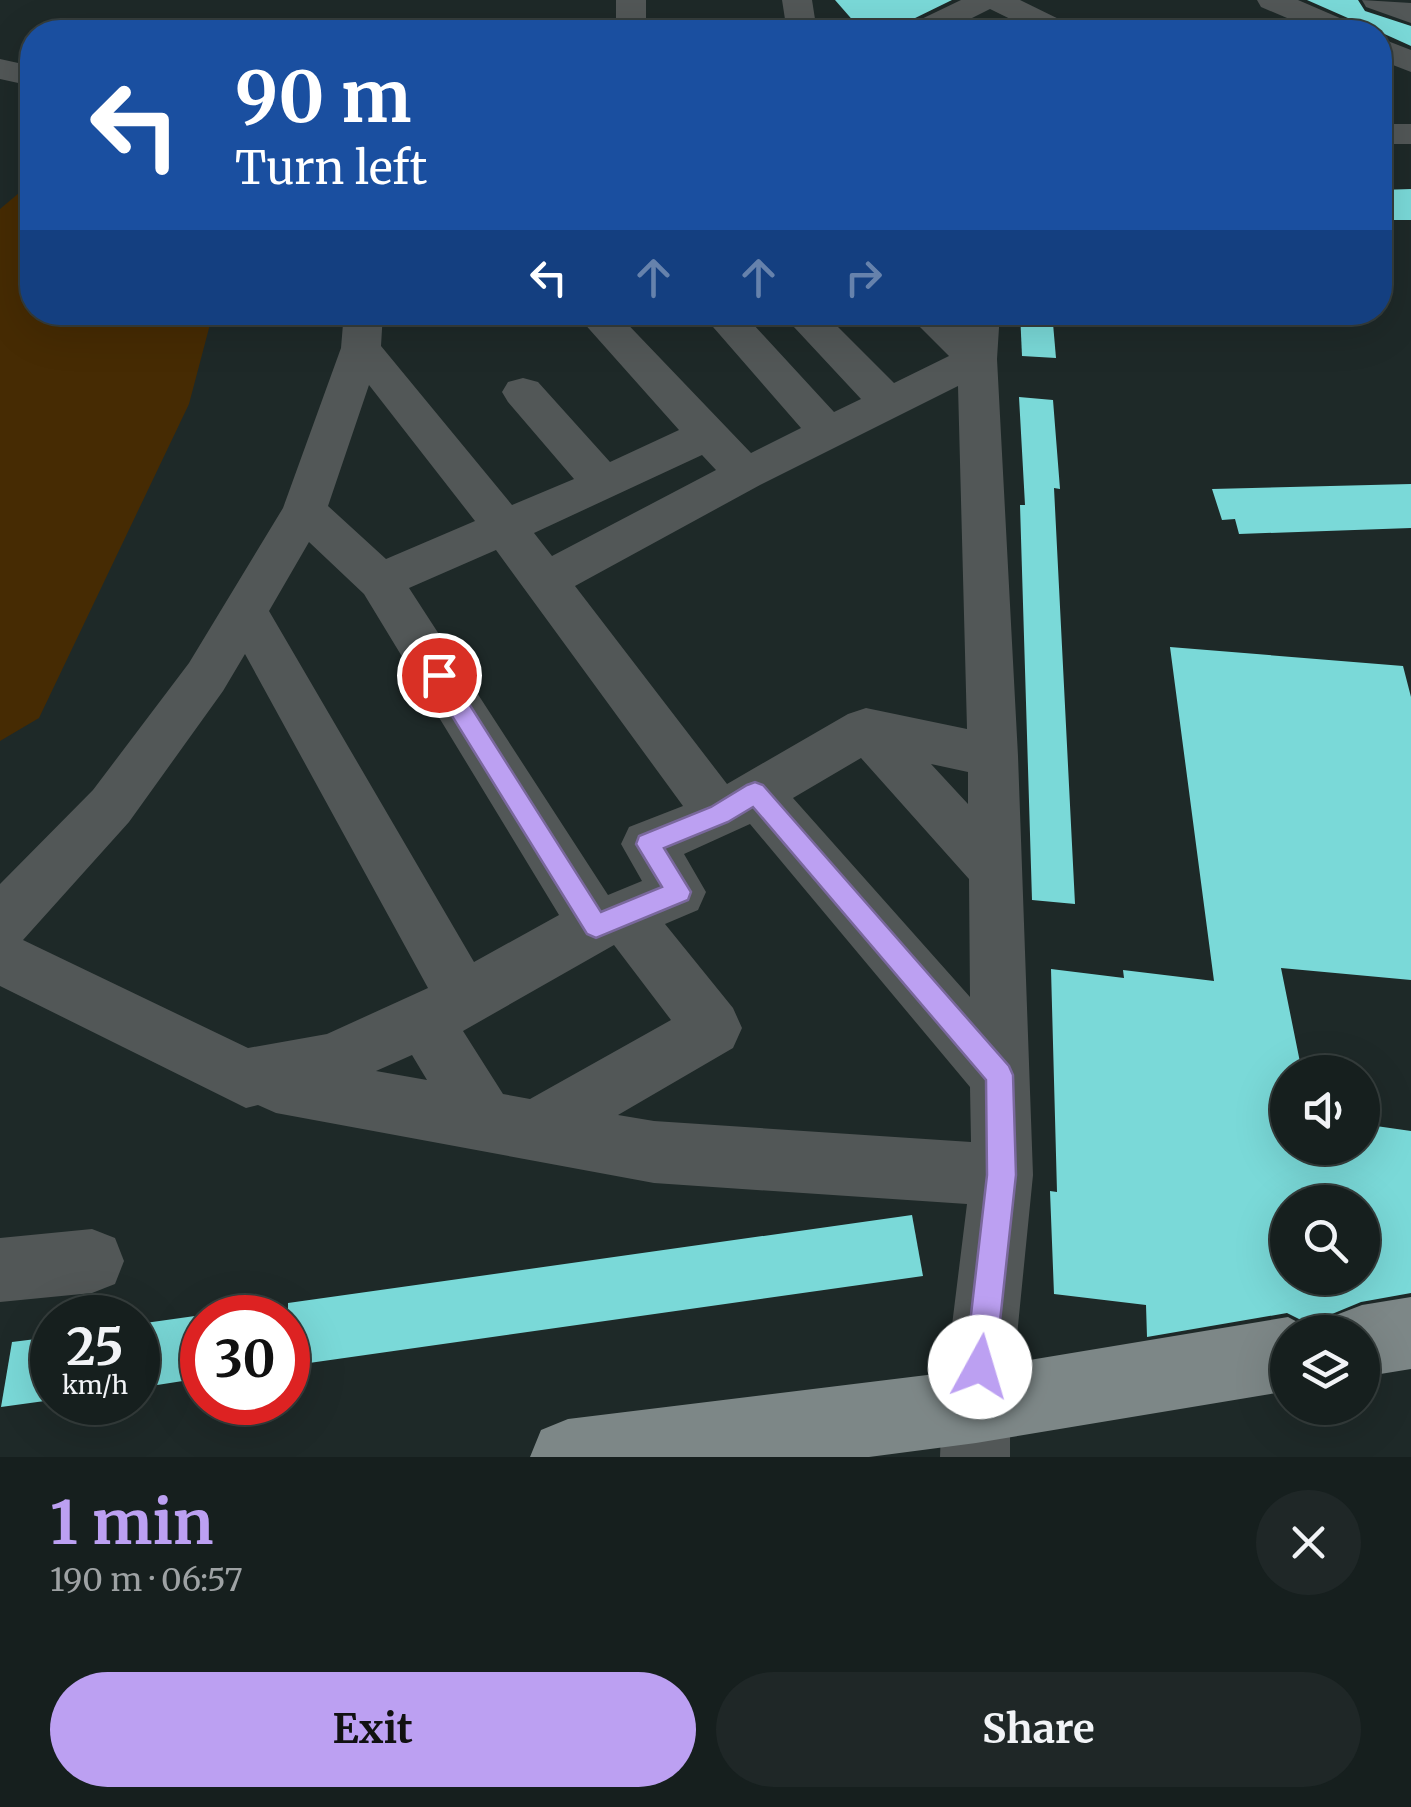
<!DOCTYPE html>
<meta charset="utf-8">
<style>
:root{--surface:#161f1e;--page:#1f2727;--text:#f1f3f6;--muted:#9ea2a4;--line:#353d3c;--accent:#bca0f2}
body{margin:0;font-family:Merriweather,serif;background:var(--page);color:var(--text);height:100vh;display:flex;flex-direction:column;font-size:38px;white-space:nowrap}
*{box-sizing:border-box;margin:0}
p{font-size:32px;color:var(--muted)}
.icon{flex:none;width:55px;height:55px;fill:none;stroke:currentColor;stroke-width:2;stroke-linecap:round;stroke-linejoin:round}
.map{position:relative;height:1457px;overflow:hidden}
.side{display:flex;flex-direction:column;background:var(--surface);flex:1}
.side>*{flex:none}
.top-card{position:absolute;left:20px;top:20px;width:1372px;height:305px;border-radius:40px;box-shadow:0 10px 40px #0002,0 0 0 2px var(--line);background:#1a4fa0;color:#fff;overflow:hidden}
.tools{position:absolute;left:1270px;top:1055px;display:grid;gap:20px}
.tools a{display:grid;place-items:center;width:110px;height:110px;border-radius:50%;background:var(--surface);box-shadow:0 10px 40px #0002,0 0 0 2px var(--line);font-size:50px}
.speed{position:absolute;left:30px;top:1295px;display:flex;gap:20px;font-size:50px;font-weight:700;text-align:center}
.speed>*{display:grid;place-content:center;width:130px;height:130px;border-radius:50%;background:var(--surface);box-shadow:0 10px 40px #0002,0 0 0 2px var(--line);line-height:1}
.speed small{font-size:25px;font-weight:400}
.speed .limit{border:15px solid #d22;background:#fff;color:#111}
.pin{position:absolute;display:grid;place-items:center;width:85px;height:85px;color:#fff;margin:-42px;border:5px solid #fff;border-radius:50%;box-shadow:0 2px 10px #0007}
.me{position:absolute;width:110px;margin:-55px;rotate:6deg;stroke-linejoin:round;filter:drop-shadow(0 0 8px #0008)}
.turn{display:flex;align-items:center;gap:35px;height:210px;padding:0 50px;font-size:45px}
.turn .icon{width:130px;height:130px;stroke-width:2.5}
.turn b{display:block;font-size:70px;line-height:85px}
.lanes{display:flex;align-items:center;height:95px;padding:0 50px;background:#0003;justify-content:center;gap:50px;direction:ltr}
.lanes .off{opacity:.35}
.round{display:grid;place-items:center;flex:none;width:105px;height:105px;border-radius:52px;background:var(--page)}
.overview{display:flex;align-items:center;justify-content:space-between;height:170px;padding:0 50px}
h1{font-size:60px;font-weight:700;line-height:75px;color:var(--accent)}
.cta{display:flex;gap:20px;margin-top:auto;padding:20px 50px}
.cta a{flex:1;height:115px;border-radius:60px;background:var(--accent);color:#111;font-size:40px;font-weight:700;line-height:115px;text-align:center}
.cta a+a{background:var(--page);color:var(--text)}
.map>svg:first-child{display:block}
</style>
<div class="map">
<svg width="1411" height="1457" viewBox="0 0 1411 1457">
<rect width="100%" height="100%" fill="#1e2928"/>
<polygon fill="#462b03" points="32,182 32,312 213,313 189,404 39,718 0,741 0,209"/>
<g fill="#7ad9d8" fill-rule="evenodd">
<polygon points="835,0 952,0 907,22 900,32 863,32"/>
<polygon points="1307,0 1358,0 1365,11 1411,26 1411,46 1380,32 1365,32 1357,22"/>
<polygon points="1411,189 1411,220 1380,220 1380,190"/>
<polygon points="1020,312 1052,312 1056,358 1022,356"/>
<polygon points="1019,397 1053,400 1060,489 1054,488 1075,904 1032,900 1020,505 1025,505"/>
<polygon points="1411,484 1411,528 1239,534 1235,519 1222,520 1212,489"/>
<path d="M1170 647 1403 666 1411 697V980L1281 968 1302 1072H1288V1148H1362V1124L1411 1131V1293L1361 1302 1332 1314 1305 1319V1322L1287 1313 1147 1337 1146 1305 1054 1294 1050 1191 1057 1192 1051 969 1124 978 1123 970 1214 981ZM1288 1202H1362V1278H1288Z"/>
<polygon points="912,1215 923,1276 288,1366 288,1303"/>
<polygon points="202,1315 202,1378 138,1388 138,1324"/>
<polygon points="52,1337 52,1400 1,1407 12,1342"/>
</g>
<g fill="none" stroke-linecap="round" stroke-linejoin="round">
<g fill="#525757" fill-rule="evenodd">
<rect x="616" y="0" width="30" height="32"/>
<polygon points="782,0 812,0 817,32 787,32"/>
<polygon points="961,0 1020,0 1071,25 1076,32 1037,32 990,9 944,32 904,32 909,25"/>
<polygon points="1257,0 1298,0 1356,25 1361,32 1320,32 1261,7"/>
<polygon points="1362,0 1411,3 1411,23 1366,7"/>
<polygon points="1380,38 1411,50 1411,72 1380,60"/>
<polygon points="0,59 32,66 32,86 0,79"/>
<rect x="1380" y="124" width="31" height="20"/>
<path d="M344 312H383L381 346 512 505 574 479 508 402 502 392 508 382 523 378 538 382 610 462 679 430 574 312H616L751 453 801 428 700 312H742L834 412 861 399 780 312H823L894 383 949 356 905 312H949L960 323 961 312H1000L997 359 1018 756 1033 1175 1010 1406V1457H940L942 1406 967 1204 654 1183 276 1113 258 1105 246 1108 0 986V884L93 790 189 663 283 508 341 348ZM369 385 475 521 386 559 328 506ZM958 386 967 729 866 708 848 714 727 784 575 586 760 485ZM702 455 716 470 552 556 534 533ZM309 542 364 594 559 915 474 962 269 611ZM496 550 683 806 629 827 621 844 642 881 608 895 409 588ZM245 654 428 988 327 1034 248 1048 23 940 129 822 223 691ZM861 758 969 879 970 997 793 798ZM931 764 968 772V804ZM750 824 970 1087 971 1142 654 1121 618 1115 733 1048 742 1028 733 1008 665 924 698 910 706 892 684 854ZM614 945 671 1020 530 1099 503 1094 463 1031ZM412 1055 427 1080 376 1071Z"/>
<polygon points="92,1229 115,1238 124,1261 115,1284 92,1293 0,1302 0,1238"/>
</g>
<g fill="#7d8787" fill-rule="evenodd">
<polygon points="1411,1297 1411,1369 1362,1377 1362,1332 1329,1332 1336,1315 1362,1305"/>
<polygon points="1288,1317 1316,1332 1288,1332 1288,1391 976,1443 869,1457 530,1457 541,1430 568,1419 976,1369"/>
</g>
</g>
<polygon fill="#bca0f2" stroke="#7a689d" stroke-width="2.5" points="439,666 447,669 601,912 662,887 636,844 639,836 711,807 747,785 755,782 763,785 1009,1066 1013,1075 1016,1175 995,1367 991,1378 980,1382 969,1378 965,1367 987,1175 986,1080 753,807 728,822 664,848 691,892 688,900 596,938 587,934 431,682 428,675"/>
</svg>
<div class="tools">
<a><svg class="icon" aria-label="sound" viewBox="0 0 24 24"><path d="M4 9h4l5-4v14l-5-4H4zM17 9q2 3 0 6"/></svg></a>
<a><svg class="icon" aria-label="search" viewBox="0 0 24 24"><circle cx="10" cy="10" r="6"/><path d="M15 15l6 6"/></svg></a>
<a><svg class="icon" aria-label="layers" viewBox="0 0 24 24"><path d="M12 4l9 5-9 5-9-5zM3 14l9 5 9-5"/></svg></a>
</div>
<div class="speed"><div>25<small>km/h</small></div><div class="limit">30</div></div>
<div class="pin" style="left:439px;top:675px;background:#d93025"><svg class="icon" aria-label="arrive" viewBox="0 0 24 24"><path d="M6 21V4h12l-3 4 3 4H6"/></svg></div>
<svg class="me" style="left:980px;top:1367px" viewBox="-20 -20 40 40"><circle r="19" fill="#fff"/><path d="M0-13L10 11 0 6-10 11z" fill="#bca0f2"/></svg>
<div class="top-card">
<div class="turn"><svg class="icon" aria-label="left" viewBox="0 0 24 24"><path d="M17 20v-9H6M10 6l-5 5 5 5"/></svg><div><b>90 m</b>Turn left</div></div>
<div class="lanes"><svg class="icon" aria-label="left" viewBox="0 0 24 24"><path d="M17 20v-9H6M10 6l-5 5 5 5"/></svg><svg class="icon off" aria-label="ahead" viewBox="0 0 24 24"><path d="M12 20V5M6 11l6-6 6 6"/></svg><svg class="icon off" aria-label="ahead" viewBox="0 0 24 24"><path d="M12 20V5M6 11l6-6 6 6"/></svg><svg class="icon off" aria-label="right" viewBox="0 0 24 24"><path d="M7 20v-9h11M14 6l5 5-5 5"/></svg></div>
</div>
</div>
<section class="side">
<div class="overview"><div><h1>1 min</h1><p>190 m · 06:57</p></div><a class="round"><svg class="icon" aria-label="close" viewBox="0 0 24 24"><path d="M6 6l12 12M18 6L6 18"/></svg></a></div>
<div class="cta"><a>Exit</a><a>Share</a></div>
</section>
